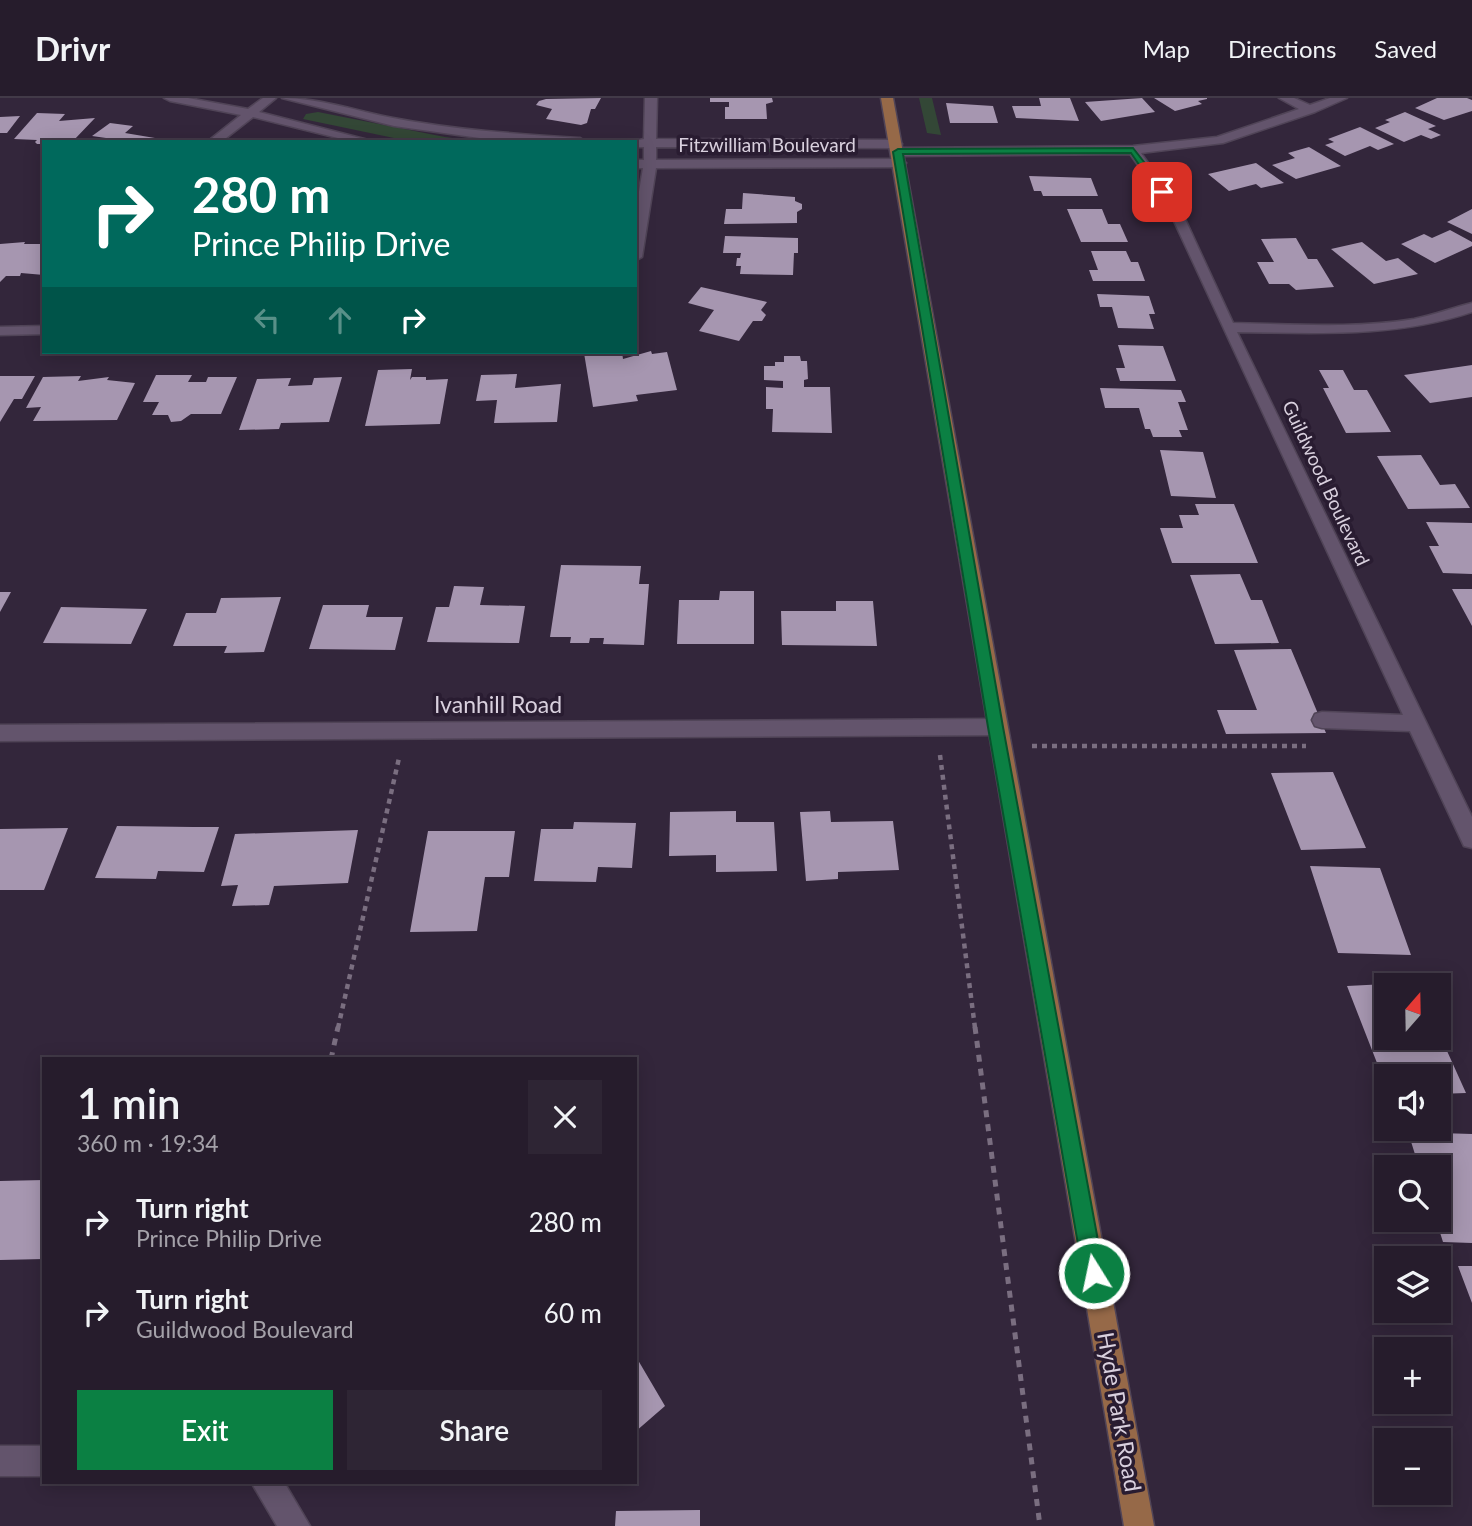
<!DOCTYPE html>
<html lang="en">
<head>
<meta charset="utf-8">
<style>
	body { margin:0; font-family:Lato,sans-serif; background:#2e2534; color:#f1f3f6; height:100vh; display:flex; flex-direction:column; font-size:26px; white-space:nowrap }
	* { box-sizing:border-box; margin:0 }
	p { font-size:23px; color:#a4a1a9 }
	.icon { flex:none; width:38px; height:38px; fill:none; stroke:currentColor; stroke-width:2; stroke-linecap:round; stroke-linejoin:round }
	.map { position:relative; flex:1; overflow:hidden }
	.details { position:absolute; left:42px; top:959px; width:595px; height:427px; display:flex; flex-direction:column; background:#261c2c; border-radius:0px; box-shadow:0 4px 18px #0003,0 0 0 2px #423a48 }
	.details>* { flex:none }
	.guide { position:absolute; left:42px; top:42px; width:595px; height:214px; border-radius:0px; box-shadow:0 4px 18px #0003,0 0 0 2px #423a48; background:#00695c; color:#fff; overflow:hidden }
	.needle { width:46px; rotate:20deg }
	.fabs { position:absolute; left:1374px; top:875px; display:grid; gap:14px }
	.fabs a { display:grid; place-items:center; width:77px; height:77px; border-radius:0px; background:#261c2c; box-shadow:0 4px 18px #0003,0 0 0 2px #423a48; font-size:35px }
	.pin { position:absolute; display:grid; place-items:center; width:60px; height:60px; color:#fff; margin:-30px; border-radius:14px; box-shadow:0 4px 10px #0006 }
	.me { position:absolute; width:77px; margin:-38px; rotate:350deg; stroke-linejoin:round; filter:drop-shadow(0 0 5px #0008) }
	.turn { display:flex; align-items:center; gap:24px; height:147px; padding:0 35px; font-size:32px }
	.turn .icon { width:91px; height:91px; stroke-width:2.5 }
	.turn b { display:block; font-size:49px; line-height:60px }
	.lanes { display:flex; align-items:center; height:66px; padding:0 35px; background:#0003; justify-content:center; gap:35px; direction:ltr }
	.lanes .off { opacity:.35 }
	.round { display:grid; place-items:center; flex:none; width:74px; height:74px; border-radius:0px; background:#2e2534 }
	.overview { display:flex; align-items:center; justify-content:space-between; height:119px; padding:0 35px }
	h1 { font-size:42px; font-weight:600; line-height:52px }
	.cta { display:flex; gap:14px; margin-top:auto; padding:14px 35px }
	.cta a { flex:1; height:80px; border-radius:0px; background:#0b8043; color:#fff; font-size:28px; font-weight:600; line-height:80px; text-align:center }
	.cta a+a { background:#2e2534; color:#f1f3f6 }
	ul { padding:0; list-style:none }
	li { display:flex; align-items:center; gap:21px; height:91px; padding:0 35px }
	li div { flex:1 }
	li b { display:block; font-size:26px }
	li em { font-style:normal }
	header { display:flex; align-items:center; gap:42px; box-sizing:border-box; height:98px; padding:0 35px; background:#261c2c; border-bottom:2px solid #423a48 }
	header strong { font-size:33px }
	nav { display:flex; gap:38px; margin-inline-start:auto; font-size:24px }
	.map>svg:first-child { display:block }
</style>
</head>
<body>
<header>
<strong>Drivr</strong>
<nav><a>Map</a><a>Directions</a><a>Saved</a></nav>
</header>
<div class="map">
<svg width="1472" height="1428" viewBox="0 0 1472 1428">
	<rect width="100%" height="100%" fill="#33263b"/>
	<path fill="#334736" d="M919 0H932L941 37 927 35Z
		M318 14 445 39 484 44H413L303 21 306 16Z
		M836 50 835 53 703 55 704 51Z"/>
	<path fill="#a696b0" d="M601 0 595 11H591L587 25 581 27 546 21 552 11 536 7 539 3 546 1Z
		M710 0H772L773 4 766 6 767 21H725V9H729V4H710Z
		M1039 0H1070L1079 23 1016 20 1012 8H1041Z
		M1142 0 1155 14 1101 23 1085 4Z
		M1154 0H1207V1L1198 3 1202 6 1175 13Z
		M1437 0H1467L1472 2V13L1444 22 1415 10Z
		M946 5 993 8 998 25H950Z
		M1405 14 1436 28 1428 31 1441 37 1431 41 1421 37 1404 44 1375 30 1390 24 1385 22Z
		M37 15 65 16 59 23 95 20 73 43 53 42 44 46H37L35 44 37 42 14 41Z
		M20 18 7 35H0V19Z
		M110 25 133 28 125 35 155 40 150 44H101L106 40 92 38Z
		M1360 29 1394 46 1378 52 1370 48 1345 58 1325 47 1334 44 1328 41Z
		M1309 49 1341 68 1296 81 1272 67 1295 60 1288 55Z
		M1256 65 1284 85 1261 90 1256 86 1229 93 1208 76Z
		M1029 78 1091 80 1098 98H1043L1041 93H1034Z
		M743 95 795 99V103L802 106V111L797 114V125L724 126 726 111H742Z
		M1067 111H1102L1108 126H1120L1128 144H1081Z
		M1472 111V136L1447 124Z
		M1450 132 1472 144V148L1435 165 1401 146 1424 136 1432 140Z
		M725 138 798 140V155H794L793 177 740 176 741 168H736L737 160H740L741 155H723Z
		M1296 140 1308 161H1317L1334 189 1296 192 1289 186H1269L1257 164H1274L1261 141Z
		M25 144 24 146H44V177L21 175 20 178H6L0 184V146Z
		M1362 144 1386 163 1398 160 1418 176 1374 186 1331 151Z
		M1091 153H1126L1131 164H1138L1145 183H1093L1089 172H1098Z
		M701 189 767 204 761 212 766 217 762 223H753L739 243 699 233 714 212 688 205Z
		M1097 196 1149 198 1155 216H1149L1154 231 1118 230 1112 209H1100Z
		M1118 247 1163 248 1176 283H1120L1116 270H1125Z
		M651 253 652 256 667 254 677 292 636 297 638 303 593 309 584 255 622 254 623 261Z
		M784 258H800L801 263H807L808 281 804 282V289H830L832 335 772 334 773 311H766V289L783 290V283L764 282V268H775V264H784Z
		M1472 267V299L1430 305 1404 277Z
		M412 271 410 282 412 279H426V282L448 281 440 326 365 328 378 272Z
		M1319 272H1343L1354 292H1367L1391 334 1346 335 1323 290H1329Z
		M517 276 515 290 561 286 557 324 494 325 497 302 476 303 481 277Z
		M156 277H192L188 284H206L208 279H237L221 316H191L181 323 171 324 168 317H152L159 304H143Z
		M0 278H35L22 301H14L0 324Z
		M81 278 78 283 109 279 107 282 135 285 117 322 33 323 41 309 26 310 43 279Z
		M342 279 329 324 281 325 279 331 239 332 257 281 291 280 288 288 312 287 314 280Z
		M1100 290 1181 292 1186 304H1178L1188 332H1179L1182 339H1153L1150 331H1145L1139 310H1105Z
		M1160 352 1203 354 1216 400 1171 398Z
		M1421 357 1440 387 1455 386 1470 410 1408 411 1377 358Z
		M1195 406H1234L1258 465H1172L1160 430H1183L1179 417H1199Z
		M1426 424 1472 425V476L1443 475 1429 448H1439Z
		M561 467 641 468 639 486H649L644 547 603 546 604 540H590L589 545H570L571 539H550Z
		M1240 476 1251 502H1262L1279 545 1215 546 1190 477Z
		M454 488 484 489 480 507 525 508 519 545 427 544 436 509H449Z
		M1452 491H1472V528Z
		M720 493H754V546H677L679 502H719Z
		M0 494H11L0 514Z
		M281 499 264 554 224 555 227 548H173L186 515H216L221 500Z
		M836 503H873L877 548 782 547 781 513H836Z
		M323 507H369L366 519H403L395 552 309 551Z
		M61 509 147 511 131 546 43 545Z
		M1291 551 1326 635 1226 636 1217 612H1257L1234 552Z
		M1333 674 1366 750 1301 752 1271 675Z
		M736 713V724H774L777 773 716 774V757L669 758 670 714Z
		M830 713 831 724 893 723 899 772 838 774V781L806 783 800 714Z
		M574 724 636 725 632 770 598 769 596 784 534 783 541 731H573Z
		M117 728 193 729H219L204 774 158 773 156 781 95 780Z
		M68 730 44 792H0V731Z
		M358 732 348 785 274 788 269 807 232 808 238 787 221 788 235 736Z
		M428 733H515L509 779H485L477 833 410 834Z
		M1310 768 1380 770 1411 857 1338 855Z
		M1386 886V940H1438V933L1466 995 1438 996V978H1386V988L1347 888Z
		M1408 1034 1472 1036V1145L1443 1144 1436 1122H1438V1069H1419Z
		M44 1082V1161L0 1162V1083Z
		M1458 1168H1472V1205Z
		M635 1257 665 1308 635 1334Z
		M700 1412V1428H615L616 1413Z"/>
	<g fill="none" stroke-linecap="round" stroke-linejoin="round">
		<g stroke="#504457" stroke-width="3">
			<path id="minor" d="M164 0H188L248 11 263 0H276L259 14 376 44H354L253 19 221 44H207L241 17 170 3Z
				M282 0C320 0 356 13 393 20 455 32 518 36 580 40L586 44 501 43 394 28Z
				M645 0H657L656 41 896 42 902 46 896 50 656 49V62L900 61 906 65 900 69 656 70 642 159 635 163V117L643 70H635V62H644V49H635V44H630L644 41Z
				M1279 0H1294L1310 7 1330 0H1347L1315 14 1223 45 1141 55 1179 108 1233 225C1293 226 1355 231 1414 221 1434 217 1452 210 1472 205V214C1395 240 1317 235 1237 234L1472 719V750L1464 748 1410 633 1322 630 1315 628 1312 622 1315 616 1322 614 1403 617 1167 108 1130 56 898 58 892 54 898 50 1133 48 1217 39 1299 11Z
				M44 228V236L0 237V229Z
				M996 621 1003 623 1006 629 1003 635 996 637 0 643V627Z
				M0 1348H44V1378H0Z
				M251 1384H284L310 1428H277Z"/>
		</g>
		<g stroke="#504457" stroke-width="3">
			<path id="major" d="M881 0H893L1154 1428H1124Z"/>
		</g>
		<path stroke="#7a6e80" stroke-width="4.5" stroke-dasharray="5 5" stroke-linecap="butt" d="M1032 648H1306
			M940 657 975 930
			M338 930 399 660"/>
		<path stroke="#7a6e80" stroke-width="5" stroke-dasharray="7 7" stroke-linecap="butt" d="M975 929 1040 1428
			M331 961 338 929"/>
		<use href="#minor" fill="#63546c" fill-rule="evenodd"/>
		<use href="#major" fill="#966948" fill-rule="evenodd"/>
	</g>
	<path fill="#0b8043" stroke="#07532c" stroke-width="2" d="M1133 50 1166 92V96H1159L1131 55 903 56 1003 629 1104 1175 1101 1182 1094 1185 1086 1182 1083 1175 988 629 893 54 898 51Z"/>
	<g text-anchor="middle" stroke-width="7" stroke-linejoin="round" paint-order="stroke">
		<g font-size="19" fill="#d9d0de" stroke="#291c31">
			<text x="767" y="54">Fitzwilliam Boulevard</text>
			<text transform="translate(1326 385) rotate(65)" y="7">Guildwood Boulevard</text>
		</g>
		<g font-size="23" fill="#d9d0de" stroke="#291c31">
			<text x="498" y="615">Ivanhill Road</text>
			<text transform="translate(1119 1314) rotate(80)" y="8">Hyde Park Road</text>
		</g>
	</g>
</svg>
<div class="fabs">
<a><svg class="needle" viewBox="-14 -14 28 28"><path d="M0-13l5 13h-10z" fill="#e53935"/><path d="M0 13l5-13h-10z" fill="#a4a1a9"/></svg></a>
<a><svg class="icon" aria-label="sound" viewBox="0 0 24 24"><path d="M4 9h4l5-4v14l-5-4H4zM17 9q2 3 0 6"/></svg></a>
<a><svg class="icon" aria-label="search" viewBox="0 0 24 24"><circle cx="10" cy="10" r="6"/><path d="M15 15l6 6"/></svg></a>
<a><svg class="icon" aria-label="layers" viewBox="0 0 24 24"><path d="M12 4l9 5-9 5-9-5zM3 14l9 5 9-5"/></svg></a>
<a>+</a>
<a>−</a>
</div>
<div class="pin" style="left:1162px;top:94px;background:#d93025"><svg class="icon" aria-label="arrive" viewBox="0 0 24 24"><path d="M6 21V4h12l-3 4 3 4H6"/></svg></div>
<svg class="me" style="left:1094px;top:1175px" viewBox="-20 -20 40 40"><circle r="17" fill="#0b8043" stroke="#fff" stroke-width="3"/><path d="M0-11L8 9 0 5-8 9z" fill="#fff"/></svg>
<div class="guide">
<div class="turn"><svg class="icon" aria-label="right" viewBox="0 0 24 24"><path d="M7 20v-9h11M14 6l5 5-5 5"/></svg><div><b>280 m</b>Prince Philip Drive</div></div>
<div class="lanes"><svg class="icon off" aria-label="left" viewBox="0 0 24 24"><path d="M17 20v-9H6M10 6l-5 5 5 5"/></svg><svg class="icon off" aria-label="ahead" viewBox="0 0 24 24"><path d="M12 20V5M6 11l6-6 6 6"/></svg><svg class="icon" aria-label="right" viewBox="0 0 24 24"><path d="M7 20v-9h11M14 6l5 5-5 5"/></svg></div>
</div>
<section class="details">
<div class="overview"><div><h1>1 min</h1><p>360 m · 19:34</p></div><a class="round"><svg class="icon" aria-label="close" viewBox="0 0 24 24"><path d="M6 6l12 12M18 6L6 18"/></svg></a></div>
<ul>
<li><svg class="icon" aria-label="right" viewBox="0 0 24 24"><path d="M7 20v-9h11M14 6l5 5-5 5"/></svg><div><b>Turn right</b><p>Prince Philip Drive</p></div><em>280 m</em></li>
<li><svg class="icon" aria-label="right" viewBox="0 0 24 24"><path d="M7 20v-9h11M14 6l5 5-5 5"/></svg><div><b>Turn right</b><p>Guildwood Boulevard</p></div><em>60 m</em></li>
</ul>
<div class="cta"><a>Exit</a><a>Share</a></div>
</section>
</div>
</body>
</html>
